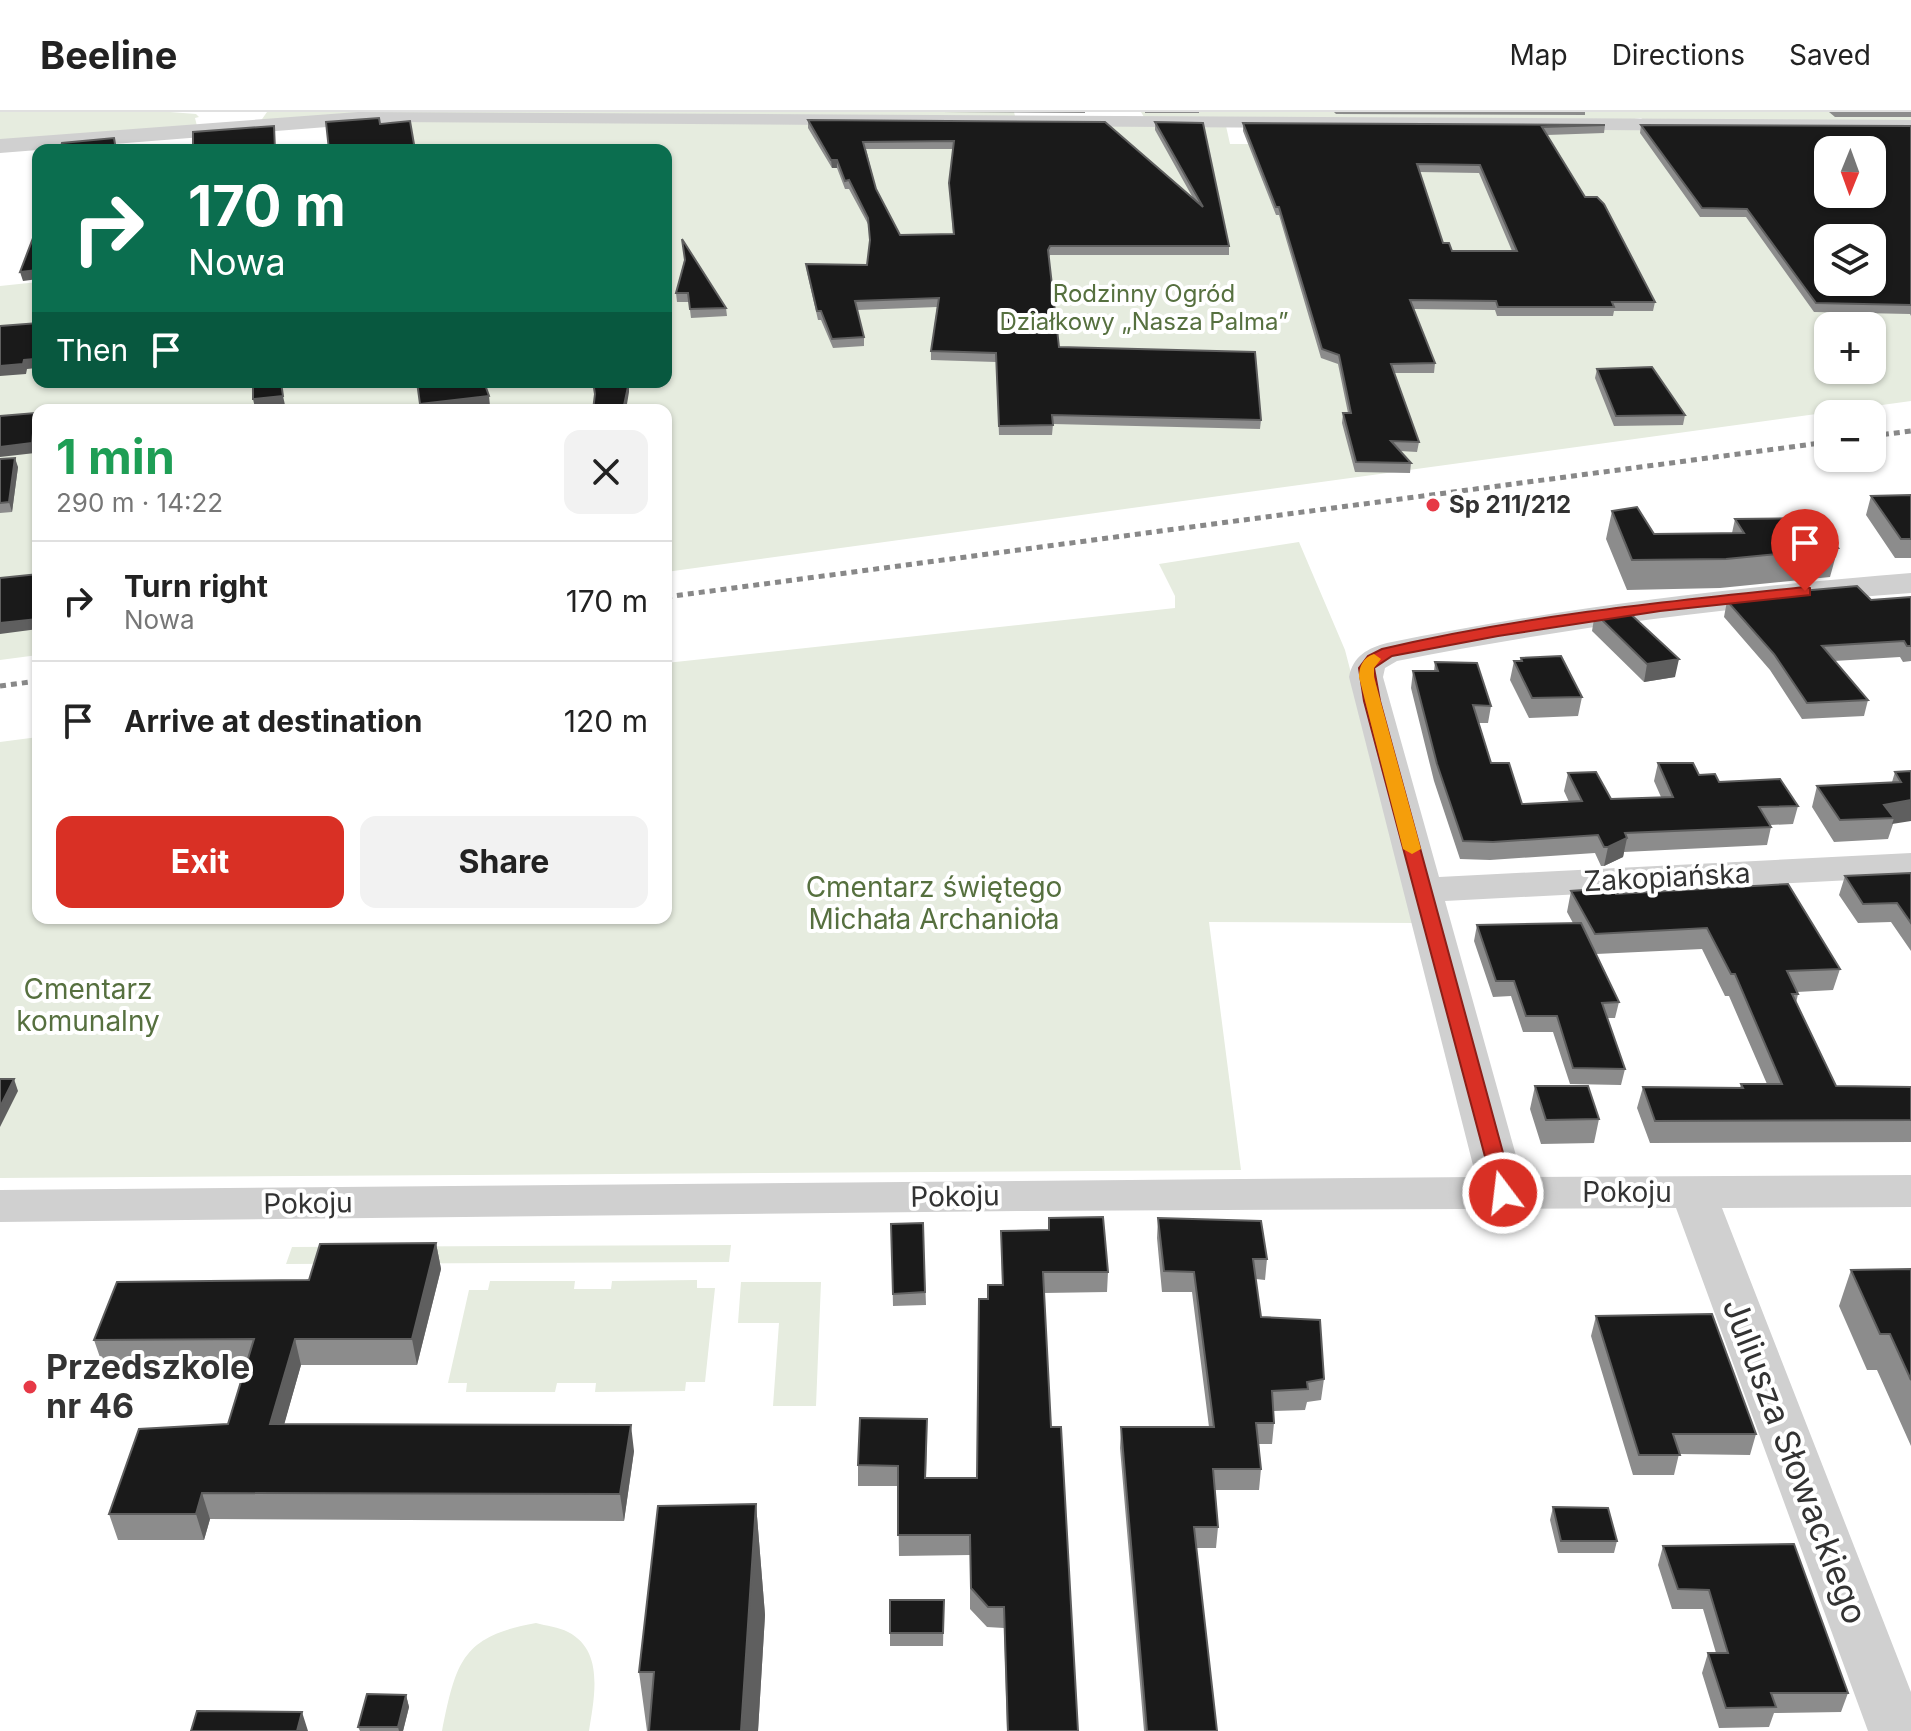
<!DOCTYPE html>
<html lang="en">
<head>
<meta charset="utf-8">
<style>
	body { margin:0; font-family:Inter,sans-serif; background:#f2f2f2; color:#222; height:100vh; display:flex; flex-direction:column; font-size:30px; white-space:nowrap }
	* { box-sizing:border-box; margin:0 }
	p { font-size:26px; color:#767676 }
	.icon { flex:none; width:44px; height:44px; fill:none; stroke:currentColor; stroke-width:2; stroke-linecap:round; stroke-linejoin:round }
	.map { position:relative; flex:1; overflow:hidden }
	.sheet { position:absolute; left:32px; top:292px; width:640px; height:520px; display:flex; flex-direction:column; background:#fff; border-radius:16px; box-shadow:0 2px 6px #0004 }
	.sheet>* { flex:none }
	.banner { position:absolute; left:32px; top:32px; width:640px; height:244px; border-radius:16px; box-shadow:0 2px 6px #0004; background:#0b6e4f; color:#fff; overflow:hidden }
	.needle { width:52px; rotate:181deg }
	.fabs { position:absolute; left:1814px; top:24px; display:grid; gap:16px }
	.fabs a { display:grid; place-items:center; width:72px; height:72px; border-radius:16px; background:#fff; box-shadow:0 2px 6px #0004; font-size:40px }
	.pin { position:absolute; display:grid; place-items:center; width:68px; height:68px; color:#fff; margin:-82px -34px; border-radius:50% 50% 50% 0; rotate:-45deg; box-shadow:0 0 8px #0007 }
	.pin .icon { rotate:45deg }
	.me { position:absolute; width:88px; margin:-44px; rotate:345deg; stroke-linejoin:round; filter:drop-shadow(0 0 6px #0008) }
	.turn { display:flex; align-items:center; gap:28px; height:168px; padding:0 24px; font-size:36px }
	.turn .icon { width:104px; height:104px; stroke-width:2.5 }
	.turn b { display:block; font-size:56px; line-height:68px }
	.then { display:flex; align-items:center; height:76px; padding:0 24px; background:#0003; gap:16px; font-size:30px }
	.round { display:grid; place-items:center; flex:none; width:84px; height:84px; border-radius:16px; background:#f2f2f2 }
	.head { display:flex; align-items:center; justify-content:space-between; height:136px; padding:0 24px }
	h1 { font-size:48px; font-weight:700; line-height:60px; color:#1e9e55 }
	.button { display:flex; gap:16px; margin-top:auto; padding:16px 24px }
	.button a { flex:1; height:92px; border-radius:16px; background:#d93025; color:#fff; font-size:32px; font-weight:700; line-height:92px; text-align:center }
	.button a+a { background:#f2f2f2; color:#222 }
	ul { padding:0; list-style:none }
	li { display:flex; align-items:center; gap:24px; height:120px; padding:0 24px; border-top:2px solid #e0e0e0 }
	li div { flex:1 }
	li b { display:block; font-size:30px }
	li em { font-style:normal }
	header { display:flex; align-items:center; gap:48px; box-sizing:border-box; height:112px; padding:0 40px; background:#fff; border-bottom:2px solid #e0e0e0 }
	header strong { font-size:38px }
	nav { display:flex; gap:44px; margin-inline-start:auto; font-size:28px }
	.map>svg:first-child { display:block }
</style>
</head>
<body>
<header>
<strong>Beeline</strong>
<nav><a>Map</a><a>Directions</a><a>Saved</a></nav>
</header>
<div class="map">
<svg width="1911" height="1619" viewBox="0 0 1911 1619">
	<rect width="100%" height="100%" fill="#fff"/>
	<path fill="#e6ecdf" fill-rule="evenodd" d="M0 0H170L196 2 199 5 195 6 197 14 0 31Z
		M267 0H1014L1015 4 260 10Z
		M1141 0H1911V11L1647 10 1641 6 1620 9 1144 5Z
		M387 8 1226 14 1230 32H1263L1259 14 1911 18V289L666 460V298H38V543L0 548V174L38 170V270H666V38H394ZM1828 38H1872V82H1828ZM1828 126H1872V170H1828ZM1828 214H1872V258H1828Z
		M1299 430 1345 538 1416 811 1209 810 1241 1058 0 1066V630L38 625V806H666V551L1175 496V484L1159 452Z
		M731 1133 729 1150 286 1152 292 1135Z
		M697 1168V1176H715L705 1270H686L685 1279 595 1280 596 1271H557L555 1280H466L467 1271H448L469 1178H488L490 1169H575L574 1177H611L612 1169Z
		M741 1170H821L816 1294H773L779 1211H738Z
		M536 1511C546 1514 559 1515 568 1520 605 1539 594 1586 589 1619H442C456 1551 461 1524 536 1511Z"/>
	<g fill="none" stroke-linecap="round" stroke-linejoin="round">
		<path fill="#d0d0d0" fill-rule="evenodd" d="M358 0 1911 8V20L390 10 0 41V27Z
			M1911 461V481C1738 494 1567 515 1397 549L1385 556 1383 565 1439 765 1911 741V765L1445 789 1522 1065 1911 1063V1095L1722 1096 1911 1580V1619H1868L1676 1096 1024 1099 0 1110V1078L1476 1065 1349 565C1353 544 1368 536 1387 531 1560 496 1735 475 1911 461Z"/>
		<path stroke="#888" stroke-width="5" stroke-dasharray="6 5" stroke-linecap="butt" d="M1872 324 1911 319
			M666 485 1828 330
			M0 574 38 569"/>
	</g>
	<path fill="#8c8c8c" fill-rule="evenodd" d="M941 0H1085V1Z
		M1145 0H1199V1H1145Z
		M1334 0H1585V3L1336 2Z
		M1829 0H1911V5H1835Z
		M808 8 1105 10 1193 86 1155 18V10L1229 134V143H1050L1049 145 1059 235 1261 308 1260 317 1053 312 1052 323H999L996 250 931 248V239L937 195 857 198 864 225V234L833 236 821 208H818L807 160 806 152 867 153 870 130 869 114 849 77H845L837 56H832L808 16ZM866 37H953L949 71 953 122 900 123 876 77Z
		M1243 11 1605 13 1604 21 1547 23 1585 85 1655 190 1653 199H1614L1613 204H1497L1495 198 1413 197 1435 251 1434 261H1394L1419 330 1417 340 1400 339 1411 351 1410 361 1355 360 1342 311 1343 301H1348L1338 252 1321 246 1279 103H1276L1243 19ZM1419 60 1479 61 1512 139H1452L1443 131Z
		M1641 13 1911 14V204L1910 202 1814 200 1746 105H1700L1640 21Z
		M684 149 726 196 727 204 691 206 689 190H677L676 181Z
		M1597 257 1685 303 1683 313 1614 314 1595 266Z
		M0 347 18 355 12 400 0 401Z
		M1911 383V446H1895L1866 403 1871 384Z
		M1612 399 1654 422 1732 421 1735 407 1838 436 1830 465 1720 476 1627 478 1606 427Z
		M1911 485V549L1903 550 1900 545 1834 549 1868 588 1864 604 1802 607 1770 558 1724 505 1727 489 1871 488Z
		M1595 501 1675 565 1644 570 1592 519Z
		M1521 546 1582 585 1578 604 1529 606 1510 568 1514 549H1520Z
		M1435 550 1491 594 1488 611H1479L1491 651 1522 692 1569 690 1564 679 1568 661 1611 687 1661 685 1654 669 1658 651 1699 663 1719 670 1798 694 1793 712 1770 713 1771 715 1767 733 1624 740 1623 745 1604 754H1601L1595 741 1490 748 1460 747 1434 669 1411 576 1413 559H1434Z
		M1911 659 1888 727 1834 730 1812 695 1817 674 1892 670 1895 660Z
		M1911 761V839L1891 810 1858 811 1839 783 1845 764Z
		M1571 779 1616 782 1840 857 1833 878 1797 880 1798 882 1796 891 1836 974 1911 975V1030L1650 1031 1637 996 1643 975 1740 976 1741 972H1767L1729 884H1725L1702 837 1596 842 1619 890 1615 906H1607L1625 957 1621 973 1570 972 1553 920H1523L1511 884 1493 885 1474 829 1477 813 1573 811 1567 800Z
		M1535 974 1599 1007 1594 1031 1541 1032 1530 997Z
		M1049 1106 1108 1160 1107 1180 1044 1181 1051 1315 1078 1619H1007L1004 1516 987 1515 970 1497V1443L899 1444 898 1374H858V1353L927 1328 926 1366H977L988 1187 1002 1173 1001 1119 1049 1118Z
		M1158 1106 1267 1147 1265 1168 1256 1167 1261 1205 1324 1267 1321 1288 1307 1290 1305 1298 1274 1299V1311L1272 1332H1259L1261 1357 1259 1378H1215L1218 1415 1216 1436H1196L1217 1619H1144L1120 1336 1121 1315H1209L1192 1180H1162L1157 1126Z
		M923 1111 926 1193 893 1194 891 1112Z
		M436 1131 441 1157 417 1253H301L284 1312 634 1339 624 1409 210 1407 204 1428H118L109 1402 228 1312 246 1253 103 1254 94 1228Z
		M1911 1157V1334L1877 1258H1867L1839 1194 1851 1158Z
		M1596 1204 1756 1322 1750 1343 1679 1342 1674 1363H1633L1591 1224Z
		M756 1392 765 1503 758 1619H647L639 1560Z
		M1553 1395 1617 1429 1614 1441H1558L1550 1408Z
		M1663 1434 1848 1581 1841 1600 1774 1601 1769 1615 1719 1616 1702 1561 1708 1541H1716L1703 1497H1672L1658 1453Z
		M890 1488H944L943 1534H890Z
		M406 1583 409 1595 403 1619H360L358 1615Z"/>
	<path fill="#5f5f5f" d="M831 48H837V56H832Z
		M38 158V167L23 169 20 160Z
		M38 211 37 256 27 257 26 262 0 264V254L24 248Z
		M112 270H148L113 273Z
		M629 270V280L626 298H623Z
		M283 284 285 293 255 296 253 287Z
		M489 284 490 294 449 298H421L420 292Z
		M35 301 37 310 35 341 0 345V335Z
		M15 346 18 355 12 400 9 390Z
		M38 507V517L0 522V511Z
		M1679 547 1675 565 1644 570 1647 552Z
		M1911 688V709L1892 712 1894 706 1884 693Z
		M1627 726 1623 745 1604 754 1608 735Z
		M14 967 18 979 0 1015V995Z
		M436 1131 441 1157 417 1253 412 1227Z
		M295 1227 301 1253 277 1338 270 1312Z
		M631 1313 634 1339 624 1409 620 1382Z
		M202 1381 210 1407 204 1428 196 1402Z
		M756 1392 765 1503 758 1619H741Z
		M406 1583 409 1595 403 1619H399L398 1615Z
		M302 1600 308 1619H297Z"/>
	<path fill="#1a1a1a" stroke="#5f5f5f" stroke-width="2" fill-rule="evenodd" d="M379 6 380 12 410 9 415 38H329L326 10Z
		M808 8 1105 10 1203 95 1155 10 1203 11 1229 134H1050L1048 138 1059 235 1255 240 1261 308 1052 303 1053 313 999 314 996 241 931 239 939 186 855 189 864 225 832 227 821 199H817L806 152 867 153 870 128 868 106 849 68 845 69 837 48H831ZM954 29 949 71 954 122 900 123 876 77 863 30Z
		M1243 11 1605 13 1542 15 1585 85H1597L1604 92 1655 190H1612L1614 195H1498L1496 189 1410 188 1435 251 1391 252 1419 330 1391 329 1411 351 1356 350 1343 301H1351L1339 243 1322 237 1279 95H1276ZM1417 52 1480 53 1517 139H1452L1449 131H1443Z
		M1641 13 1911 14V193L1816 191 1747 97 1702 96ZM1828 38H1872V82H1828ZM1828 126H1872V170H1828Z
		M274 14 275 38H193V20Z
		M114 26 116 38H60L62 31Z
		M38 113V158L20 160Z
		M682 127 726 196 690 197 688 181H676L685 148Z
		M38 211 35 247 24 248 23 252 0 254V214Z
		M1652 255 1685 303 1616 304 1597 257Z
		M253 270H281L283 284 253 287Z
		M417 270H484L489 284 420 292Z
		M593 270H629L623 298H593L595 282Z
		M35 301 32 331 0 335V304Z
		M15 346 9 390 0 391V347Z
		M1911 383V427H1901L1871 384Z
		M1637 395 1654 422 1744 421 1735 407 1808 406 1838 436 1726 447 1632 448 1612 399Z
		M38 462V507L0 511V466Z
		M1857 474 1871 488 1911 485V534H1907L1904 529 1822 534 1868 588 1807 591 1774 542 1727 489 1757 483Z
		M1625 497 1679 547 1647 552 1595 501Z
		M1561 544 1582 585 1532 586 1514 549H1522L1521 546Z
		M1435 550 1477 551 1491 594 1473 593 1491 651H1509L1522 692 1582 689 1568 661 1596 660 1611 687 1673 685 1658 651H1693L1699 663 1715 662 1719 670 1780 667 1798 694 1759 695 1771 715 1625 721 1627 726 1608 735H1604L1598 723 1493 730 1463 729 1437 652 1413 559H1438Z
		M1911 659V688L1884 693 1894 706 1840 708 1817 674 1901 670 1895 660Z
		M1911 761V811L1897 791 1863 792 1845 764Z
		M1788 772 1840 857 1787 859 1798 882H1792L1836 974 1911 975V1008L1655 1009 1643 975 1743 976 1741 972H1782L1735 862H1731L1707 816 1595 822 1571 779 1612 776 1616 782Z
		M1581 811 1619 890 1602 891 1625 957 1573 956 1557 904H1526L1514 869H1496L1477 813Z
		M0 967H14L0 995Z
		M1535 974H1588L1599 1007 1546 1008Z
		M1103 1105 1108 1160H1043L1051 1315H1061L1078 1619H1008L1004 1495H988L971 1476 970 1423H898V1354L858 1353 860 1306 927 1307 925 1366H977L979 1187H988V1173H1003L1001 1119 1049 1118V1106Z
		M1158 1106 1261 1109 1267 1147H1253L1261 1205 1320 1208 1324 1267 1307 1270 1308 1277 1272 1279 1274 1311H1256L1261 1357H1213L1218 1415H1194L1217 1619H1147L1121 1315H1214L1194 1160 1164 1159Z
		M923 1111 925 1180 893 1182 891 1112Z
		M436 1131 412 1227H295L270 1312 631 1313 620 1382 202 1381 196 1402H109L139 1317 228 1312 254 1227 94 1228 117 1170 309 1168 320 1132Z
		M1911 1157V1268L1890 1222H1880L1851 1158Z
		M1712 1202 1756 1322H1673L1680 1343H1639L1596 1204Z
		M756 1392 741 1619H649L654 1560H639L658 1394Z
		M1553 1395 1608 1396 1617 1429H1561Z
		M1794 1432 1848 1581H1771L1776 1595 1726 1596 1708 1541H1728L1709 1478 1678 1477 1663 1434Z
		M890 1488H944L943 1521H890Z
		M367 1582 406 1583 398 1615H358Z
		M197 1599 302 1600 297 1619H191Z"/>
	<path fill="#d93025" stroke="#8d1f18" stroke-width="2" d="M1805 475 1810 476V483L1660 499 1498 524 1392 544 1374 556 1380 589 1514 1081 1511 1086H1496L1364 589 1359 556 1368 544 1382 537C1520 504 1664 490 1805 475Z"/>
	<path fill="#f59e0b" d="M1374 542 1381 547 1374 556V565L1421 737 1412 742 1403 737 1359 565C1359 555 1363 545 1374 542Z"/>
	<g fill="#e63946" stroke="#fff" stroke-width="3">
		<circle cx="1433" cy="393" r="8"/>
		<circle cx="30" cy="1275" r="8"/>
	</g>
	<g text-anchor="middle" stroke-width="8" stroke-linejoin="round" paint-order="stroke">
		<g font-size="24" fill="#56703f" stroke="#fff">
			<text x="1144" y="190">Rodzinny Ogród<tspan x="1144" dy="28">Działkowy „Nasza Palma”</tspan></text>
		</g>
		<g font-size="24" font-weight="bold" fill="#333" stroke="#fff" text-anchor="start">
			<text x="1449" y="401">Sp 211/212</text>
		</g>
		<g font-size="28" fill="#333" stroke="#fff">
			<text transform="translate(1667 765) rotate(-3)" y="10">Zakopiańska</text>
			<text x="1627" y="1090">Pokoju</text>
			<text transform="translate(955 1084) rotate(-1)" y="10">Pokoju</text>
			<text transform="translate(308 1091) rotate(-1)" y="10">Pokoju</text>
		</g>
		<g font-size="28" fill="#56703f" stroke="#fff">
			<text x="934" y="785">Cmentarz świętego<tspan x="934" dy="32">Michała Archanioła</tspan></text>
			<text x="88" y="887">Cmentarz<tspan x="88" dy="32">komunalny</tspan></text>
		</g>
		<g font-size="34" font-weight="bold" fill="#333" stroke="#fff" text-anchor="start">
			<text x="46" y="1267">Przedszkole<tspan x="46" dy="39">nr 46</tspan></text>
		</g>
		<g font-size="34" fill="#333" stroke="#fff">
			<text transform="translate(1795 1349) rotate(69)" y="12">Juliusza Słowackiego</text>
		</g>
	</g>
</svg>
<div class="fabs">
<a><svg class="needle" viewBox="-14 -14 28 28"><path d="M0-13l5 13h-10z" fill="#e53935"/><path d="M0 13l5-13h-10z" fill="#767676"/></svg></a>
<a><svg class="icon" aria-label="layers" viewBox="0 0 24 24"><path d="M12 4l9 5-9 5-9-5zM3 14l9 5 9-5"/></svg></a>
<a>+</a>
<a>−</a>
</div>
<div class="pin" style="left:1805px;top:479px;background:#d93025"><svg class="icon" aria-label="arrive" viewBox="0 0 24 24"><path d="M6 21V4h12l-3 4 3 4H6"/></svg></div>
<svg class="me" style="left:1503px;top:1081px" viewBox="-20 -20 40 40"><circle r="17" fill="#d93025" stroke="#fff" stroke-width="3"/><path d="M0-11L8 9 0 5-8 9z" fill="#fff"/></svg>
<div class="banner">
<div class="turn"><svg class="icon" aria-label="right" viewBox="0 0 24 24"><path d="M7 20v-9h11M14 6l5 5-5 5"/></svg><div><b>170 m</b>Nowa</div></div>
<div class="then">Then<svg class="icon" aria-label="arrive" viewBox="0 0 24 24"><path d="M6 21V4h12l-3 4 3 4H6"/></svg></div>
</div>
<section class="sheet">
<div class="head"><div><h1>1 min</h1><p>290 m · 14:22</p></div><a class="round"><svg class="icon" aria-label="close" viewBox="0 0 24 24"><path d="M6 6l12 12M18 6L6 18"/></svg></a></div>
<ul>
<li><svg class="icon" aria-label="right" viewBox="0 0 24 24"><path d="M7 20v-9h11M14 6l5 5-5 5"/></svg><div><b>Turn right</b><p>Nowa</p></div><em>170 m</em></li>
<li><svg class="icon" aria-label="arrive" viewBox="0 0 24 24"><path d="M6 21V4h12l-3 4 3 4H6"/></svg><div><b>Arrive at destination</b></div><em>120 m</em></li>
</ul>
<div class="button"><a>Exit</a><a>Share</a></div>
</section>
</div>
</body>
</html>
